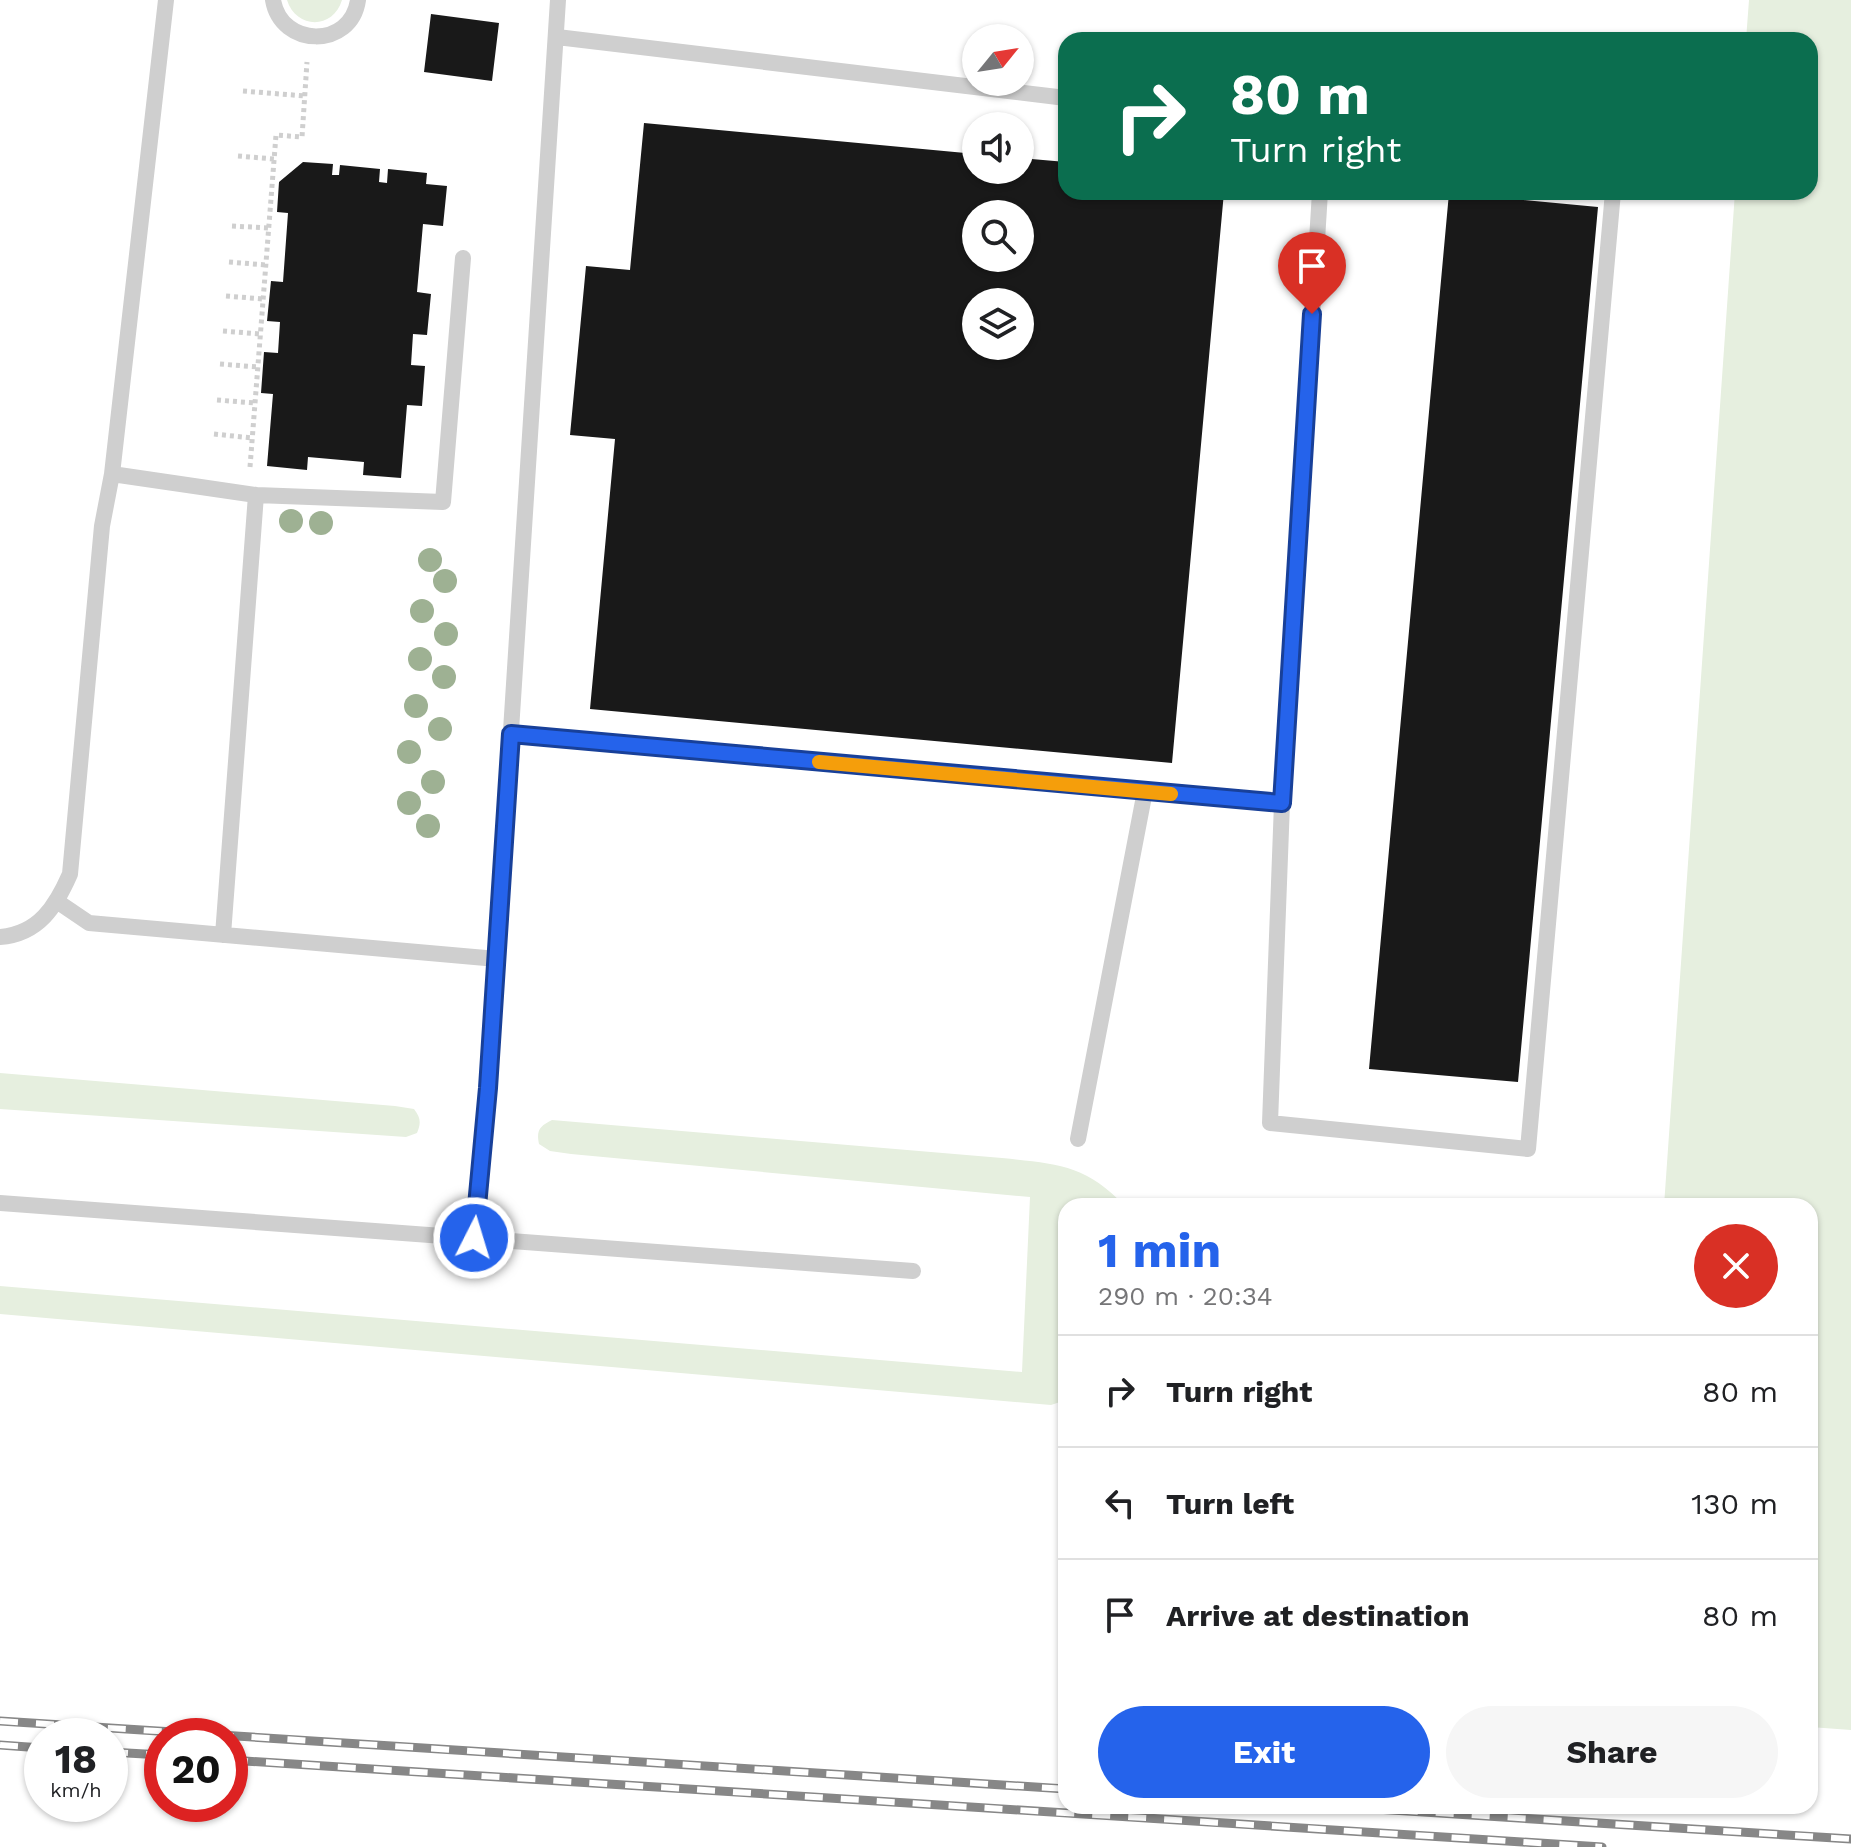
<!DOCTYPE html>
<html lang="en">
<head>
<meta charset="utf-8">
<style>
	body { margin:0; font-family:"Work Sans",sans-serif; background:#f6f6f6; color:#202124; height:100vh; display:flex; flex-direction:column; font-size:30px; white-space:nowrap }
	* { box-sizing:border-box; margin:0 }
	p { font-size:26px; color:#757577 }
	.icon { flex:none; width:44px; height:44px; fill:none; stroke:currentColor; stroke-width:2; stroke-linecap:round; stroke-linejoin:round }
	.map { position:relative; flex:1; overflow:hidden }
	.drawer { position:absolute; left:1058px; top:1198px; width:760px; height:616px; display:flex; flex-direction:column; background:#fff; border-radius:24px; box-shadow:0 2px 6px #0004 }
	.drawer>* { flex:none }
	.guide { position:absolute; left:1058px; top:32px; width:760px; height:168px; border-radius:24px; box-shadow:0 2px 6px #0004; background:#0b6e4f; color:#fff; overflow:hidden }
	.needle { width:52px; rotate:60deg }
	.tools { position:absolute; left:962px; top:24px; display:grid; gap:16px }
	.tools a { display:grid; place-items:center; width:72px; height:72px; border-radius:50%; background:#fff; box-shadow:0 2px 6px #0004; font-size:40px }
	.speed { position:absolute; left:24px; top:1718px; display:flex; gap:16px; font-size:40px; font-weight:700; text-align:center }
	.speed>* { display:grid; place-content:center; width:104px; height:104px; border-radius:50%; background:#fff; box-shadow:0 2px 6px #0004; line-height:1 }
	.speed small { font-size:20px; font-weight:400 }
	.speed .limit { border:12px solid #d22; background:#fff; color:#111 }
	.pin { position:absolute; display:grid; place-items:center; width:68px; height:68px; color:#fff; margin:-82px -34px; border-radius:50% 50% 50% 0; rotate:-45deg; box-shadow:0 0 8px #0007 }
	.pin .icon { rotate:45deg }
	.me { position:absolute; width:88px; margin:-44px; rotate:5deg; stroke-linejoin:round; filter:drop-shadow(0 0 6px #0008) }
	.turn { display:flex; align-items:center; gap:28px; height:168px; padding:0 40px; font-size:36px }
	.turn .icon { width:104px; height:104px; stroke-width:2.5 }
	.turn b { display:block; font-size:56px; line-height:68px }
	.round { display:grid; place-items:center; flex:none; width:84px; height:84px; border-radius:42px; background:#f6f6f6 }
	.head { display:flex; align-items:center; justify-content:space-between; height:136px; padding:0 40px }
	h1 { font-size:48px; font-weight:700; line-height:60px; color:#2563eb }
	.button { display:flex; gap:16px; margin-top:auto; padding:16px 40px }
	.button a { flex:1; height:92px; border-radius:48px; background:#2563eb; color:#fff; font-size:32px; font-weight:700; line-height:92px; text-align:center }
	.button a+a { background:#f6f6f6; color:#202124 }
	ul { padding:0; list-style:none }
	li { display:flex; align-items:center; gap:24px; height:112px; padding:0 40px; border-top:2px solid #e0e0e0 }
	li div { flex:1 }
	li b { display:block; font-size:30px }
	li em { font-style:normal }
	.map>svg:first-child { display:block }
</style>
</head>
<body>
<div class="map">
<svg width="1851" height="1847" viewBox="0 0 1851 1847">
	<rect width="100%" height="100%" fill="#fff"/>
	<path fill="#e6efdf" d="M287 0H342C333 30 296 29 287 0Z
		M1749 0H1851V1730L1810 1727V1206H1664L1735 192H1810V40H1746Z
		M0 1073 395 1106 414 1109C421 1118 421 1123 417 1133L406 1137 0 1109Z
		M552 1120 1002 1158C1057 1164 1085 1164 1125 1206H1066V1400L1051 1405 0 1314V1286L1022 1372 1030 1197 571 1154 550 1151 539 1144C536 1130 540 1126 552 1120Z"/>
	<path fill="#191919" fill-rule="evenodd" d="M431 14 499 23 492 81 424 72Z
		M1603 34 1620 35 1619 40H1602Z
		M644 123 976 154V170H1020V158L1066 162V192H1224L1172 763 590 709 615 439 570 435 586 266 630 270ZM976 214H1020V258H976ZM976 302H1020V346H976Z
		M303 162 333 164 332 175H339L340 165 380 169 379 182 387 183 388 169 427 173 426 184 447 186 443 226 423 224 417 292 431 294 427 335 413 334 411 365 425 366 422 406 407 405 401 478 363 475 364 462 308 457 307 470 267 466 273 394 261 393 264 352 278 353 280 322 267 321 271 281 283 282 288 213 277 212 279 182Z
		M1449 193 1598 207 1518 1082 1369 1069Z"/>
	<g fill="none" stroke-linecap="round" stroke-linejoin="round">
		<path stroke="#cfcfcf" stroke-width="5" stroke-dasharray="4 4" stroke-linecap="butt" d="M243 91 305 96
			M238 156 274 159
			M232 226 269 228
			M229 262 266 265
			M226 296 263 299
			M223 331 260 334
			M220 364 258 367
			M217 400 255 403
			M214 434 252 438
			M250 467 276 135 302 137 307 62"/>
		<path stroke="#cfcfcf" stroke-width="16" d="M273 0C281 48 351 49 358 0
			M557 37 1066 98
			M1320 192 1282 803 1270 1123 1528 1149 1613 192
			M112 474 256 495 223 935
			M256 495 443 502 463 258
			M511 734 1282 803
			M58 902 89 923 497 959
			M0 937C39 934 56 906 70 874L102 526 112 474 166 0
			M1078 1139 1145 791
			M0 1203 913 1271
			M474 1238 488 1088 558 0"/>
		<g stroke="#878787" stroke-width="9">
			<path id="rail" d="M0 1721 1066 1789
				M0 1745 42 1748
				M110 1752 162 1755
				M230 1760 1602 1847
				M1328 1806 1851 1839"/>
		</g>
		<use href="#rail" stroke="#fff" stroke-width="6" stroke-dasharray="18" stroke-linecap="butt"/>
	</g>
	<g fill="#9eb193">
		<circle cx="291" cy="521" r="12"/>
		<circle cx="321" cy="523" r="12"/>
		<circle cx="430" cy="560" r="12"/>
		<circle cx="445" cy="581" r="12"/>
		<circle cx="422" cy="611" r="12"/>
		<circle cx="446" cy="634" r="12"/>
		<circle cx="420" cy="659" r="12"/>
		<circle cx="444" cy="677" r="12"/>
		<circle cx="416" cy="706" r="12"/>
		<circle cx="440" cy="729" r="12"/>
		<circle cx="409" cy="752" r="12"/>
		<circle cx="433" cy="782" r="12"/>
		<circle cx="409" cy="803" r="12"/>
		<circle cx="428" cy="826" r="12"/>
	</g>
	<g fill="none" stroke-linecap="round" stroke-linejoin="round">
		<g stroke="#184099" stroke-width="20">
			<path id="route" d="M474 1238 488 1088 511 734 1282 803 1312 314"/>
		</g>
		<use href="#route" stroke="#2563eb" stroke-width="14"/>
		<path stroke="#f59e0b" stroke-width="14" d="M819 762 1171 794"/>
	</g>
</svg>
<div class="tools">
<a><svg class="needle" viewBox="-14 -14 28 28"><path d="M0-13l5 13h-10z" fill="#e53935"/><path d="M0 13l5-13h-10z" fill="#757577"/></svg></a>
<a><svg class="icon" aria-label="sound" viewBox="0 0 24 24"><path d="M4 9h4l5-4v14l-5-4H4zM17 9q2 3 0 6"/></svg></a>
<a><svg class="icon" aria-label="search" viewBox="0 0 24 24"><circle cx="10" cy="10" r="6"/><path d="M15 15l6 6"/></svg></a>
<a><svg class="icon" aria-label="layers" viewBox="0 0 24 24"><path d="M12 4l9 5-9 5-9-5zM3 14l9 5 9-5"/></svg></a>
</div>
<div class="speed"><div>18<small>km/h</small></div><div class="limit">20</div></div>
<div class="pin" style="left:1312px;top:314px;background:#d93025"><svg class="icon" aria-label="arrive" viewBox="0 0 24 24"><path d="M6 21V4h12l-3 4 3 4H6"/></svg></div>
<svg class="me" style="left:474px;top:1238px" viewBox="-20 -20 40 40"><circle r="17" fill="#2563eb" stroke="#fff" stroke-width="3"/><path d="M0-11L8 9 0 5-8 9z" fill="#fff"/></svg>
<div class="guide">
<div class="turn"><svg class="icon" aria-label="right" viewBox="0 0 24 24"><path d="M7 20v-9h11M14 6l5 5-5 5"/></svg><div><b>80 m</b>Turn right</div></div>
</div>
<section class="drawer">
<div class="head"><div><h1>1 min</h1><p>290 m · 20:34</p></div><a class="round" style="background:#d93025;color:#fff"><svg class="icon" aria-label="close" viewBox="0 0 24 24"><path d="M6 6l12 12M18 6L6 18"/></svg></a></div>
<ul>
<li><svg class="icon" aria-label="right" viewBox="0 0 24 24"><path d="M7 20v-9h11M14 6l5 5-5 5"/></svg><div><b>Turn right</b></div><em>80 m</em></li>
<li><svg class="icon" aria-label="left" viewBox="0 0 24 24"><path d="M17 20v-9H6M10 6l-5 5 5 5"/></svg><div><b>Turn left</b></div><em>130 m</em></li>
<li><svg class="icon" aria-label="arrive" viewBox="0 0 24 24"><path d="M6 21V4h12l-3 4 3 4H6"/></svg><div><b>Arrive at destination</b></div><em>80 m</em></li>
</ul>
<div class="button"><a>Exit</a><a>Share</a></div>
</section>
</div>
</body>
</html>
